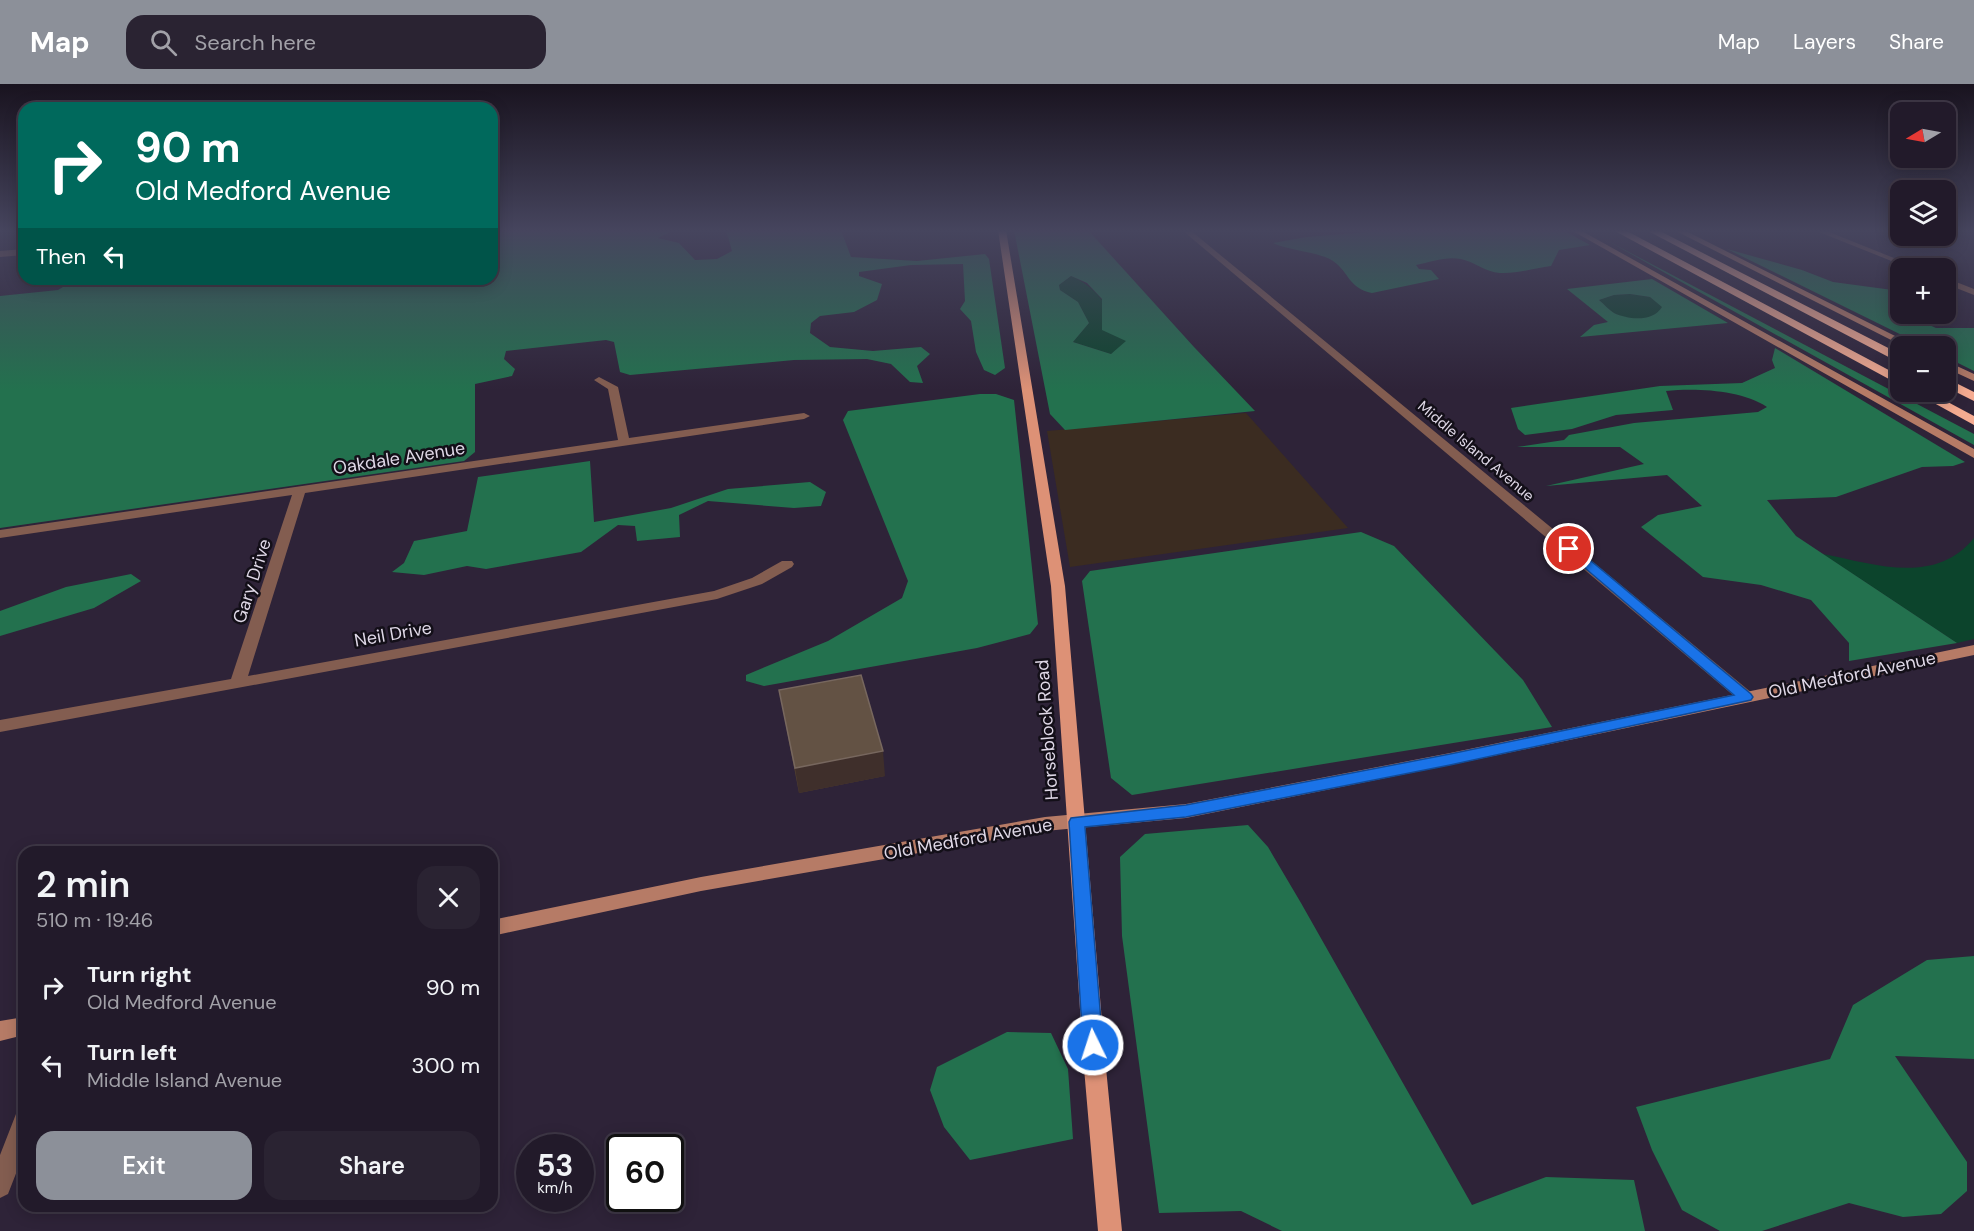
<!DOCTYPE html>
<html lang="en">
<head>
<meta charset="utf-8">
<style>
	body { margin:0; font-family:"DM Sans",sans-serif; background:#2a2332; color:#f1f3f6; height:100vh; display:flex; flex-direction:column; font-size:22px; white-space:nowrap }
	* { box-sizing:border-box; margin:0 }
	p { font-size:20px; color:#a2a1a8 }
	.icon { flex:none; width:33px; height:33px; fill:none; stroke:currentColor; stroke-width:2; stroke-linecap:round; stroke-linejoin:round }
	.map { position:relative; flex:1; overflow:hidden }
	.panel { position:absolute; left:18px; top:762px; width:480px; height:366px; display:flex; flex-direction:column; background:#221a2a; border-radius:18px; box-shadow:0 3px 15px #0003,0 0 0 2px #3f3847 }
	.panel>* { flex:none }
	.banner { position:absolute; left:18px; top:18px; width:480px; height:183px; border-radius:18px; box-shadow:0 3px 15px #0003,0 0 0 2px #3f3847; background:#00695c; color:#fff; overflow:hidden }
	.needle { width:39px; rotate:260deg }
	.buttons { position:absolute; left:1890px; top:18px; display:grid; gap:12px }
	.buttons a { display:grid; place-items:center; width:66px; height:66px; border-radius:12px; background:#221a2a; box-shadow:0 3px 15px #0003,0 0 0 2px #3f3847; font-size:30px }
	.speed { position:absolute; left:516px; top:1050px; display:flex; gap:12px; font-size:30px; font-weight:700; text-align:center }
	.speed>* { display:grid; place-content:center; width:78px; height:78px; border-radius:50%; background:#221a2a; box-shadow:0 3px 15px #0003,0 0 0 2px #3f3847; line-height:1 }
	.speed small { font-size:15px; font-weight:400 }
	.speed .limit { border:3px solid #111; border-radius:9px; background:#fff; color:#111 }
	.pin { position:absolute; display:grid; place-items:center; width:51px; height:51px; color:#fff; margin:-26px; border:3px solid #fff; border-radius:50%; box-shadow:0 2px 6px #0007 }
	.me { position:absolute; width:66px; margin:-33px; rotate:356deg; stroke-linejoin:round; filter:drop-shadow(0 0 4px #0008) }
	.turn { display:flex; align-items:center; gap:21px; height:126px; padding:0 18px; font-size:27px }
	.turn .icon { width:78px; height:78px; stroke-width:2.5 }
	.turn b { display:block; font-size:42px; line-height:51px }
	.then { display:flex; align-items:center; height:57px; padding:0 18px; background:#0003; gap:12px; font-size:22px }
	.round { display:grid; place-items:center; flex:none; width:63px; height:63px; border-radius:18px; background:#2a2332 }
	.overview { display:flex; align-items:center; justify-content:space-between; height:102px; padding:0 18px }
	h1 { font-size:36px; font-weight:600; line-height:45px }
	.action { display:flex; gap:12px; margin-top:auto; padding:12px 18px }
	.action a { flex:1; height:69px; border-radius:18px; background:#8c9099; color:#fff; font-size:24px; font-weight:600; line-height:69px; text-align:center }
	.action a+a { background:#2a2332; color:#f1f3f6 }
	ul { padding:0; list-style:none }
	li { display:flex; align-items:center; gap:18px; height:78px; padding:0 18px }
	li div { flex:1 }
	li b { display:block; font-size:22px }
	li em { font-style:normal }
	header { display:flex; align-items:center; gap:36px; box-sizing:border-box; height:84px; padding:0 30px; background:#8c9099; color:#fff }
	header strong { font-size:28px }
	nav { display:flex; gap:33px; margin-inline-start:auto; font-size:21px }
	.search { width:420px; height:54px; background:#2a2332; display:flex; align-items:center; gap:15px; box-sizing:border-box; padding:0 21px; border-radius:18px; color:#a2a1a8; font-size:22px }
	.map>svg:first-child { display:block }
</style>
</head>
<body>
<header>
<strong>Map</strong>
<div class="search"><svg class="icon" aria-label="search" viewBox="0 0 24 24"><circle cx="10" cy="10" r="6"/><path d="M15 15l6 6"/></svg>Search here</div>
<nav><a>Map</a><a>Layers</a><a>Share</a></nav>
</header>
<div class="map">
<svg width="1974" height="1147" viewBox="0 0 1974 1147">
	<rect width="100%" height="100%" fill="#2e2338"/>
	<path fill="#3b2c21" d="M1246 329 1348 444 1070 483 1047 347Z"/>
	<path fill="#0c442c" d="M1071 192C1101 204 1111 230 1127 258L1111 270 1073 258 1089 239 1078 218 1060 206 1059 201Z
		M1630 210 1650 213 1663 223C1653 238 1629 237 1614 229 1609 226 1604 220 1599 216L1614 211Z
		M1974 454V555L1957 559 1823 470C1874 480 1935 502 1974 454Z"/>
	<path fill="#23714e" fill-rule="evenodd" d="M492 146H674L658 154 679 159 695 176 717 175 732 167 726 146H841L851 173 917 177 985 170 989 175 1005 284 995 291 984 286 976 268 971 237 960 225 965 217 963 180 911 181 859 188V192L882 200 877 216 854 228 820 232 811 239 810 249 830 263 873 267 921 263 930 270 917 282 923 299 910 298 891 280 867 275 794 276 630 291 620 288 614 258 606 256 506 267 504 275 515 285 512 292 475 300V368L464 377 0 444V212L58 206 76 195H492Z
		M1014 146H1088L1194 263 1255 327 1065 346 1050 330ZM1071 192 1087 199 1102 215V246L1126 257 1111 270 1073 258 1089 239 1078 218 1060 206 1059 201Z
		M1395 146H1498L1505 148 1563 146 1590 161 1559 166 1551 182C1535 184 1516 190 1500 189 1485 188 1475 178 1461 175 1446 172 1431 178 1416 181L1419 185 1431 186 1439 195 1372 209C1348 204 1350 189 1333 177 1320 168 1290 167 1273 159L1306 153Z
		M1606 156 1974 350V361Z
		M1727 165 1802 186 1833 198 1900 207V230H1945L1946 231 1916 235 1936 244H1974V287L1946 273V262H1924Z
		M1652 195 1728 239 1580 253 1594 241 1608 238 1567 205ZM1630 210 1650 213 1662 223C1653 238 1629 236 1614 229 1609 226 1604 220 1599 216L1614 211Z
		M1775 264 1965 378 1953 382 1922 383 1836 413 1767 416 1796 452 1957 559 1849 577V559L1811 516 1761 501 1703 493 1641 443 1658 431 1702 422 1667 391 1546 402 1644 380 1620 363H1517L1564 356 1569 351 1634 339 1758 328 1767 323C1741 306 1697 304 1666 307L1673 326 1616 331 1572 345 1525 351 1518 345 1511 324 1660 302 1742 299 1775 284 1772 276Z
		M980 310H996L1014 316 1038 540 1030 550 977 564 764 602 746 597V591L828 557 902 514 908 497 843 336 848 327Z
		M590 377 594 438 671 424 728 405 810 398 826 408 821 422 794 424 708 417 679 431 680 453 637 457 635 442 618 441 581 468 486 485 467 482 424 491 392 488 404 479 414 457 467 447 478 393Z
		M1361 448 1394 462 1523 596 1552 643 1132 711 1111 694 1082 497 1090 487Z
		M131 490 141 497 94 524 0 552V527L66 503Z
		M1248 741 1268 763 1301 819 1472 1121 1546 1093 1634 1096 1645 1147H1282L1241 1127 1159 1129 1122 852 1120 773 1145 750Z
		M1974 872V975L1895 972 1967 1078V1107L1941 1130 1903 1133 1849 1119 1762 1147H1720L1682 1126 1652 1066 1636 1023 1830 975 1853 921 1927 876Z
		M1007 948 1051 949 1068 985 1073 1055 970 1076 944 1043 930 1006 937 983Z"/>
	<g fill="none" stroke-linecap="round" stroke-linejoin="round">
		<path fill="#835d50" fill-rule="evenodd" d="M1182 146H1190L1752 609 1754 613 1752 617H1740Z
			M1814 146H1824L1919 184H1909Z
			M24 165V171L0 173V167Z
			M1946 194 1974 205V211L1946 200Z
			M599 293 618 303 629 354 804 329 810 332 804 335 305 409 248 592 714 507 752 494 782 477H792L794 480 792 483 762 500 717 515 0 648V636L231 595 292 411 0 454V446L618 356 608 305 594 296Z
			M24 1027V1069L8 1110 0 1114V1071L16 1030Z"/>
		<path fill="#b67b66" fill-rule="evenodd" d="M1571 146H1580L1974 365V374Z
			M1674 146H1684L1915 262H1903Z
			M1946 277 1974 290V297L1946 284Z
			M1974 561V571L1450 681 1186 734 1045 747 701 807 492 852V836L701 793 1045 733 1186 720 1450 669Z
			M24 933V951L0 957V937Z"/>
		<path fill="#dd9176" fill-rule="evenodd" d="M998 146H1006L1065 502 1106 984 1122 1147H1098L1084 984 1051 502Z"/>
		<path fill="#f5ab91" fill-rule="evenodd" d="M1613 146H1625L1900 292V301Z
			M1646 146H1658L1900 270V279Z
			M1946 294 1974 308V317L1946 303Z
			M1914 308H1929L1974 332V341Z"/>
	</g>
	<path fill="#544231" d="M779 606 885 692 799 709Z"/>
	<path fill="#3f2f2b" d="M883 667 885 692 799 709 795 684Z"/>
	<path fill="#635244" stroke="#77675e" stroke-width="1.5" d="M861 591 883 667 795 684 779 606Z"/>
	<linearGradient id="sky" x2="0" y2="1"><stop stop-color="#19131f"/><stop offset="0.48" stop-color="#46455e"/><stop offset="1" stop-color="#46455e" stop-opacity="0"/></linearGradient>
	<rect width="1974" height="306" fill="url(#sky)"/>
	<path fill="#1a73e8" stroke="#114b97" stroke-width="1.5" d="M1569 461 1573 462 1751 610 1753 613 1751 616 1450 681 1186 733 1085 743 1103 961 1100 967 1093 970 1086 967 1083 961 1069 738 1071 734 1186 721 1450 670 1734 611 1565 467V462Z"/>
	<g text-anchor="middle" stroke-width="5" stroke-linejoin="round" paint-order="stroke">
		<g font-size="15" fill="#dfd8e7" stroke="#130f18">
			<text transform="translate(1476 367) rotate(40)" y="5">Middle Island Avenue</text>
		</g>
		<g font-size="18" fill="#dfd8e7" stroke="#130f18">
			<text transform="translate(399 374) rotate(-9)" y="6">Oakdale Avenue</text>
			<text transform="translate(252 497) rotate(-72)" y="6">Gary Drive</text>
			<text transform="translate(393 550) rotate(-10)" y="6">Neil Drive</text>
			<text transform="translate(1852 591) rotate(-12)" y="6">Old Medford Avenue</text>
			<text transform="translate(1047 646) rotate(-94)" y="6">Horseblock Road</text>
			<text transform="translate(968 755) rotate(-10)" y="6">Old Medford Avenue</text>
		</g>
	</g>
</svg>
<div class="buttons">
<a><svg class="needle" viewBox="-14 -14 28 28"><path d="M0-13l5 13h-10z" fill="#e53935"/><path d="M0 13l5-13h-10z" fill="#a2a1a8"/></svg></a>
<a><svg class="icon" aria-label="layers" viewBox="0 0 24 24"><path d="M12 4l9 5-9 5-9-5zM3 14l9 5 9-5"/></svg></a>
<a>+</a>
<a>−</a>
</div>
<div class="speed"><div>53<small>km/h</small></div><div class="limit">60</div></div>
<div class="pin" style="left:1569px;top:465px;background:#d93025"><svg class="icon" aria-label="arrive" viewBox="0 0 24 24"><path d="M6 21V4h12l-3 4 3 4H6"/></svg></div>
<svg class="me" style="left:1093px;top:961px" viewBox="-20 -20 40 40"><circle r="17" fill="#1a73e8" stroke="#fff" stroke-width="3"/><path d="M0-11L8 9 0 5-8 9z" fill="#fff"/></svg>
<div class="banner">
<div class="turn"><svg class="icon" aria-label="right" viewBox="0 0 24 24"><path d="M7 20v-9h11M14 6l5 5-5 5"/></svg><div><b>90 m</b>Old Medford Avenue</div></div>
<div class="then">Then<svg class="icon" aria-label="left" viewBox="0 0 24 24"><path d="M17 20v-9H6M10 6l-5 5 5 5"/></svg></div>
</div>
<section class="panel">
<div class="overview"><div><h1>2 min</h1><p>510 m · 19:46</p></div><a class="round"><svg class="icon" aria-label="close" viewBox="0 0 24 24"><path d="M6 6l12 12M18 6L6 18"/></svg></a></div>
<ul>
<li><svg class="icon" aria-label="right" viewBox="0 0 24 24"><path d="M7 20v-9h11M14 6l5 5-5 5"/></svg><div><b>Turn right</b><p>Old Medford Avenue</p></div><em>90 m</em></li>
<li><svg class="icon" aria-label="left" viewBox="0 0 24 24"><path d="M17 20v-9H6M10 6l-5 5 5 5"/></svg><div><b>Turn left</b><p>Middle Island Avenue</p></div><em>300 m</em></li>
</ul>
<div class="action"><a>Exit</a><a>Share</a></div>
</section>
</div>
</body>
</html>
